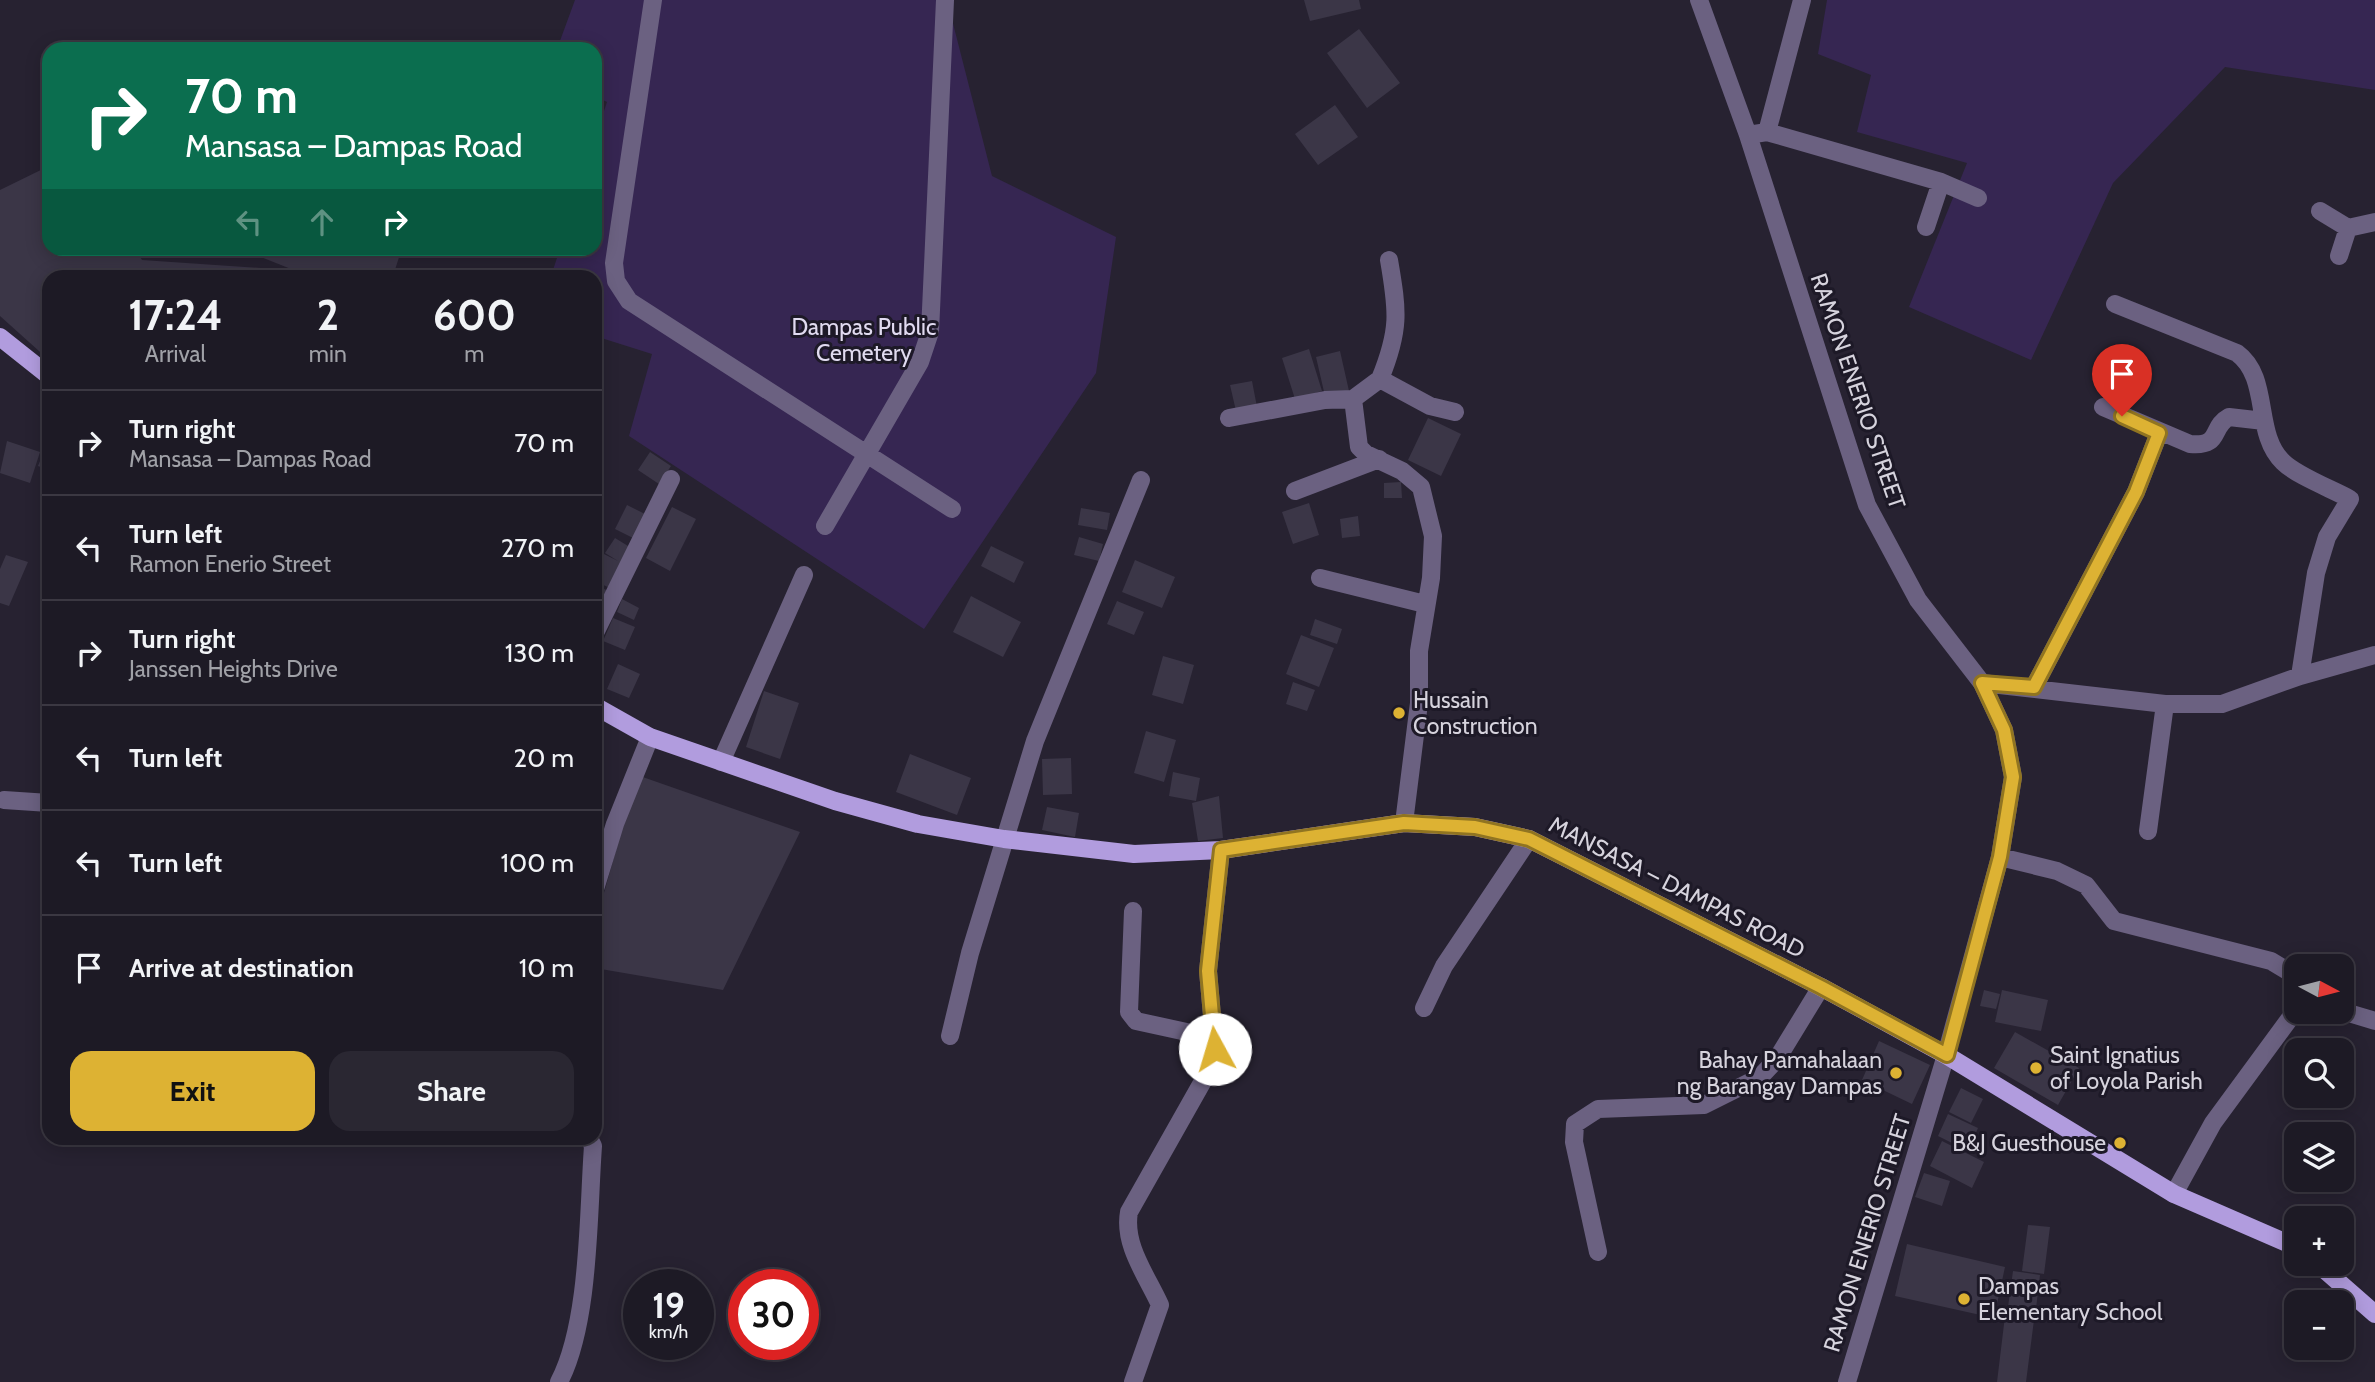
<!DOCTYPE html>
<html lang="en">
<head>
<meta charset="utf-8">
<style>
	body { margin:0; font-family:Cabin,sans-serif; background:#2a2732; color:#f1f3f6; height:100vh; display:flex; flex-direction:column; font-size:26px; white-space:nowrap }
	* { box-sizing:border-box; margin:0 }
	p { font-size:23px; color:#a0a1a7 }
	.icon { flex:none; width:38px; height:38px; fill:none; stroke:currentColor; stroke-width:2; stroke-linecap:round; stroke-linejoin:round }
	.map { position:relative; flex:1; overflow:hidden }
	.side { position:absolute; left:42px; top:270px; width:560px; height:875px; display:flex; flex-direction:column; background:#1d1a25; border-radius:21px; box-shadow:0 4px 18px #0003,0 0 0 2px #3b3842 }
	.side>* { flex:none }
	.top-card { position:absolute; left:42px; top:42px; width:560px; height:214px; border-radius:21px; box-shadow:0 4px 18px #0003,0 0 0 2px #3b3842; background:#0b6e4f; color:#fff; overflow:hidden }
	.needle { width:46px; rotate:97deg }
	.fabs { position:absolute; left:2284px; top:954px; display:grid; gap:14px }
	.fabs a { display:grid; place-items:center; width:70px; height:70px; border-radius:14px; background:#1d1a25; box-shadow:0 4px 18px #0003,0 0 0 2px #3b3842; font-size:35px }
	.speed { position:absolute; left:623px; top:1269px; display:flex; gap:14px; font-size:35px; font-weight:700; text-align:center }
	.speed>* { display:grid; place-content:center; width:91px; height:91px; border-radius:50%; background:#1d1a25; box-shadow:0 4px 18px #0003,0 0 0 2px #3b3842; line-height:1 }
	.speed small { font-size:18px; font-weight:400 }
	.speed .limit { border:10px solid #d22; background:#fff; color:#111 }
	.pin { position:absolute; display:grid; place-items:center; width:60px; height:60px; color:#fff; margin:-72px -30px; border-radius:50% 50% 50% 0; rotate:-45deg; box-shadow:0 0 7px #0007 }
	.pin .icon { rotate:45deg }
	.me { position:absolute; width:77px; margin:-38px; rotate:354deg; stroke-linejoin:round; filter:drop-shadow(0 0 5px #0008) }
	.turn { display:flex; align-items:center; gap:24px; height:147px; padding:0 28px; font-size:32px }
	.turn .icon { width:91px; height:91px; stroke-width:2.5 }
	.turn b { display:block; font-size:49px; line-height:60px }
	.lanes { display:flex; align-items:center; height:66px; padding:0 28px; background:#0003; justify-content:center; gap:35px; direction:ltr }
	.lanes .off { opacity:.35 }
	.eta { display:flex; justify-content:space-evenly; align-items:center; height:119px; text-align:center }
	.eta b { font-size:42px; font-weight:700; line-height:49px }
	.action { display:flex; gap:14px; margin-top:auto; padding:14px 28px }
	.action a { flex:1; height:80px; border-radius:21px; background:#ddb233; color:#111; font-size:28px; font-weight:700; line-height:80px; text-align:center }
	.action a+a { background:#2a2732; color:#f1f3f6 }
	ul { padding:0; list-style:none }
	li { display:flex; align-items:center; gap:21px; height:105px; padding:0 28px; border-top:2px solid #3b3842 }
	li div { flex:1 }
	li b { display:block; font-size:26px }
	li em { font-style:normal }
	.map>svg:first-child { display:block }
</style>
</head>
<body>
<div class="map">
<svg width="2375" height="1382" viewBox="0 0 2375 1382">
	<rect width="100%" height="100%" fill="#272231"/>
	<path fill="#362652" d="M575 0H947L992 176 1116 237 1096 373 924 629 629 436 652 354 595 336V276H551L560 249 595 248V138L607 102 595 96V49H557Z
		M1827 0H2375V90L2225 67 2113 183 2031 360 1909 307 1967 163 1857 132 1871 75 1818 54Z"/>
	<path fill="#3b3647" d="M1304 0H1359L1361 9 1310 21Z
		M1359 29 1400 83 1367 108 1327 53Z
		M1335 105 1358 137 1318 165 1295 134Z
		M49 166V248H135L142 260 275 269 281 276H49V360L0 316V190Z
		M249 248H402L393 276H287L291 269 251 253Z
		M1309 349 1322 391 1295 399 1282 358Z
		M1340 351 1349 391 1325 396 1316 357Z
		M1252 381 1257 407 1236 411 1230 385Z
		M1428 418 1461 434 1441 476 1408 460Z
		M49 439V470L38 466Z
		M7 441 40 452 30 483 0 473Z
		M650 452 671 466 659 484 638 470Z
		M1401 482 1402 498H1384V483Z
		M1309 503 1319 535 1293 544 1282 512Z
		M627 505 645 514 633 538 615 529Z
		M672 507 696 519 670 571 646 558Z
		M1081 508 1110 513 1107 530 1078 525Z
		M1358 516 1360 536 1342 538 1340 519Z
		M1079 537 1103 544 1099 561 1074 555Z
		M615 538 633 549 614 590 595 581V556L598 551 618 561 605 553Z
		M991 546 1024 562 1014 583 981 566Z
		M6 555 28 562 9 606 0 603V569Z
		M1135 560 1175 577 1162 608 1122 592Z
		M595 584 608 591 601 603 595 600Z
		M971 596 1021 622 1003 657 953 632Z
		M622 599 639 608 634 620 617 612Z
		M1117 601 1144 612 1134 635 1107 624Z
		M613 618 635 627 625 650 603 641Z
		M1315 619 1342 629 1337 644 1310 635Z
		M1301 635 1334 648 1319 687 1286 674Z
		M1163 656 1194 665 1183 704 1152 695Z
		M618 664 640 674 629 698 607 689Z
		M1293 682 1315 690 1307 711 1286 704Z
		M764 691 799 703 780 759 746 747Z
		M1146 731 1176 740 1164 782 1134 773Z
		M910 754 971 778 957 815 896 792Z
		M1071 758 1072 794 1043 795 1042 759Z
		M1173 772 1200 778 1196 801 1169 796Z
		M637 775 800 832 723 990 595 968V925Z
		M1219 796 1223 838 1198 841 1192 803Z
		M1047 807 1079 813 1075 837 1042 830Z
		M1984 990 2000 994 1996 1009 1980 1006Z
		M2002 990 2048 1000 2041 1031 1995 1022Z
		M2015 1032 2079 1068 2058 1105 1994 1068Z
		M1879 1041 1930 1065 1912 1104 1862 1080Z
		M1961 1088 1983 1099 1971 1123 1949 1112Z
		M1948 1114 1978 1128 1968 1151 1938 1136Z
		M1942 1141 1984 1162 1972 1188 1930 1166Z
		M1924 1173 1950 1181 1942 1206 1915 1197Z
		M2028 1225 2050 1227 2044 1274 2022 1271Z
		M1907 1244 2005 1267 1994 1318 1895 1296Z
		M2013 1271 2040 1275 2035 1317 2007 1314Z
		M2005 1316 2034 1320 2026 1382H1997Z"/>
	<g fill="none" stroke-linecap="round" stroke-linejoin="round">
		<path stroke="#6b6181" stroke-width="18" d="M653 0 614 263 616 281 629 301 952 509
			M1699 0 1748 135 1867 505 1918 600 1982 683 2004 730 2013 777 2000 857 1946 1055 1847 1382
			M1767 132 1802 0
			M1748 135 1767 132 1941 182 1978 198
			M2320 211 2348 228 2375 222
			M1926 227 1941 182
			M2339 256 2348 228
			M1389 260C1398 312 1400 330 1380 379L1430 406 1455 412
			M2115 304 2237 353C2271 378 2253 433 2283 462 2297 476 2332 489 2350 499L2327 537 2316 573 2300 676
			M1353 399 1359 447 1366 454 1402 471 1421 487 1433 536 1431 578 1419 651V703L1404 823
			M2103 407 2190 444C2222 447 2210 427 2229 417L2264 421
			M1229 418 1325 400 1353 399 1380 379
			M1295 491 1379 459
			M825 526 920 362 930 332 945 0
			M1320 578 1425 604
			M595 633 671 479
			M1982 683 2165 704H2222L2300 676 2375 655
			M2034 687 2136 492 2159 433
			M721 762 804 575
			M4 800 49 803
			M2148 831 2165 704
			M2000 857 2057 871 2086 885 2114 921 2271 961 2296 976
			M595 889 615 824 650 737
			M1133 911 1129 1012 1136 1021 1214 1038
			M1424 1008 1444 966 1529 839
			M2342 1011 2375 1021
			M950 1036 970 953 1035 741 1141 480
			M2174 1194 2213 1123 2296 1010
			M1598 1252 1574 1142 1575 1124 1598 1109 1704 1105 1760 1077 1777 1059 1821 987
			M559 1382C590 1323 588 1214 593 1146L589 1138
			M1133 1382 1160 1305C1147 1276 1123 1245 1129 1212L1212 1065 1215 1049 1208 971 1221 850"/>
		<path stroke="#b19cde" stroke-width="18" d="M0 337 49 376
			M595 706 650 737 835 801 918 824 1004 839 1134 854 1221 850 1404 823 1475 827 1529 839 1821 987 1946 1055 2174 1194 2296 1247
			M2318 1264 2375 1314"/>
	</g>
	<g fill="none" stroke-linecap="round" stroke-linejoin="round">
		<g stroke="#907421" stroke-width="18">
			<path id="route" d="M1215 1049 1208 971 1221 850 1404 823 1475 827 1529 839 1821 987 1947 1055 2000 857 2013 777 2004 730 1982 683 2034 687 2136 492 2159 433 2122 416"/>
		</g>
		<use href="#route" stroke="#ddb233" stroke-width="12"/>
	</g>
	<g fill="#ddb233" stroke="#1d1927" stroke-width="2.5">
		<circle cx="1399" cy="713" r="7"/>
		<circle cx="2036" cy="1068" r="7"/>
		<circle cx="1896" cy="1073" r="7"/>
		<circle cx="2120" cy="1143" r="7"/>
		<circle cx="1964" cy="1299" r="7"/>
	</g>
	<g text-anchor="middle" stroke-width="6" stroke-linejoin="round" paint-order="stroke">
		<g font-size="23" fill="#e1dbf0" stroke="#1d1927">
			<text x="864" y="335">Dampas Public<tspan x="864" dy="26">Cemetery</tspan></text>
		</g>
		<g font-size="23" fill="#d6d3dd" stroke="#1d1927">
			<text transform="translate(1858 391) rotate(71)" y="8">RAMON ENERIO STREET</text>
			<text transform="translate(1677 887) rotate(27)" y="8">MANSASA – DAMPAS ROAD</text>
			<text transform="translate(1867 1233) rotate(-73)" y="8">RAMON ENERIO STREET</text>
		</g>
		<g font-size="23" fill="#d6d3dd" stroke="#1d1927" text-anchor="start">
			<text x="1413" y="708">Hussain<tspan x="1413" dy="26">Construction</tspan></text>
			<text x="2050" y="1063">Saint Ignatius<tspan x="2050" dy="26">of Loyola Parish</tspan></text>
			<text x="1882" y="1068" text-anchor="end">Bahay Pamahalaan<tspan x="1882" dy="26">ng Barangay Dampas</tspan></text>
			<text x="2106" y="1151" text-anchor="end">B&amp;J Guesthouse</text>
			<text x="1978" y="1294">Dampas<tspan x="1978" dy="26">Elementary School</tspan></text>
		</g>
	</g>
</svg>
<div class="fabs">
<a><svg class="needle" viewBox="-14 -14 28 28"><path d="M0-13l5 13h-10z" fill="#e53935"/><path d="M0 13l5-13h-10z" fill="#a0a1a7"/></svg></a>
<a><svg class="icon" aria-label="search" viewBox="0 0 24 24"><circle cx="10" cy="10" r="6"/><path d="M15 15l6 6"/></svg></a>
<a><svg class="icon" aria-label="layers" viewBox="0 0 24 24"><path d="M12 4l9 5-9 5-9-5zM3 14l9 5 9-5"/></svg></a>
<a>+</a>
<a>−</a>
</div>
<div class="speed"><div>19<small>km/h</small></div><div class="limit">30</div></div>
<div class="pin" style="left:2122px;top:416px;background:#d93025"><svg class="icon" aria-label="arrive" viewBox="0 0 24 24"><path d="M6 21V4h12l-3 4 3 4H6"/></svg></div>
<svg class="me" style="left:1215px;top:1049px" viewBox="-20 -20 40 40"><circle r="19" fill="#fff"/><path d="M0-13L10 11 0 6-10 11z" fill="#ddb233"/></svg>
<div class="top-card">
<div class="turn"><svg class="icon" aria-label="right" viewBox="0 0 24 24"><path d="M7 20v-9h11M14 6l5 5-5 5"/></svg><div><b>70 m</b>Mansasa – Dampas Road</div></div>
<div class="lanes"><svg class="icon off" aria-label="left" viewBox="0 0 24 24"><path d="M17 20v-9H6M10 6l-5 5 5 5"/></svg><svg class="icon off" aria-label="ahead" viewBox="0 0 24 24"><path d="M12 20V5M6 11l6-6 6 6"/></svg><svg class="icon" aria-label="right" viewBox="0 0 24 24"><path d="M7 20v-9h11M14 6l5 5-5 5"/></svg></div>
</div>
<section class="side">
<div class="eta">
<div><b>17:24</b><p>Arrival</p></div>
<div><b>2</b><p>min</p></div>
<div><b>600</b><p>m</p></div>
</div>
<ul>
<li><svg class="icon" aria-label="right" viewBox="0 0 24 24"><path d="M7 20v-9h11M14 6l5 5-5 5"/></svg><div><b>Turn right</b><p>Mansasa – Dampas Road</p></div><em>70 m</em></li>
<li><svg class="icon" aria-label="left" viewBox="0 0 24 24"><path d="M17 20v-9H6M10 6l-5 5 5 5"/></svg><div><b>Turn left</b><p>Ramon Enerio Street</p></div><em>270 m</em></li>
<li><svg class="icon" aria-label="right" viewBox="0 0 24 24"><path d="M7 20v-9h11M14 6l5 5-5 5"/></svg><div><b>Turn right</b><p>Janssen Heights Drive</p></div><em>130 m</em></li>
<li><svg class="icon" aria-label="left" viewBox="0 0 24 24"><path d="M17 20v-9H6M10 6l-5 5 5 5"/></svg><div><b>Turn left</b></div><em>20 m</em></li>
<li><svg class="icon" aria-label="left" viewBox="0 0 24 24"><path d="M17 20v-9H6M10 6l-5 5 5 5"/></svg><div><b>Turn left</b></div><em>100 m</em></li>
<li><svg class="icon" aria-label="arrive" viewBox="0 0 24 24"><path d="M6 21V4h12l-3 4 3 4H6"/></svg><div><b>Arrive at destination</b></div><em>10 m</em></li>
</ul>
<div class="action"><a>Exit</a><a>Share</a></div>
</section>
</div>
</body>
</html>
